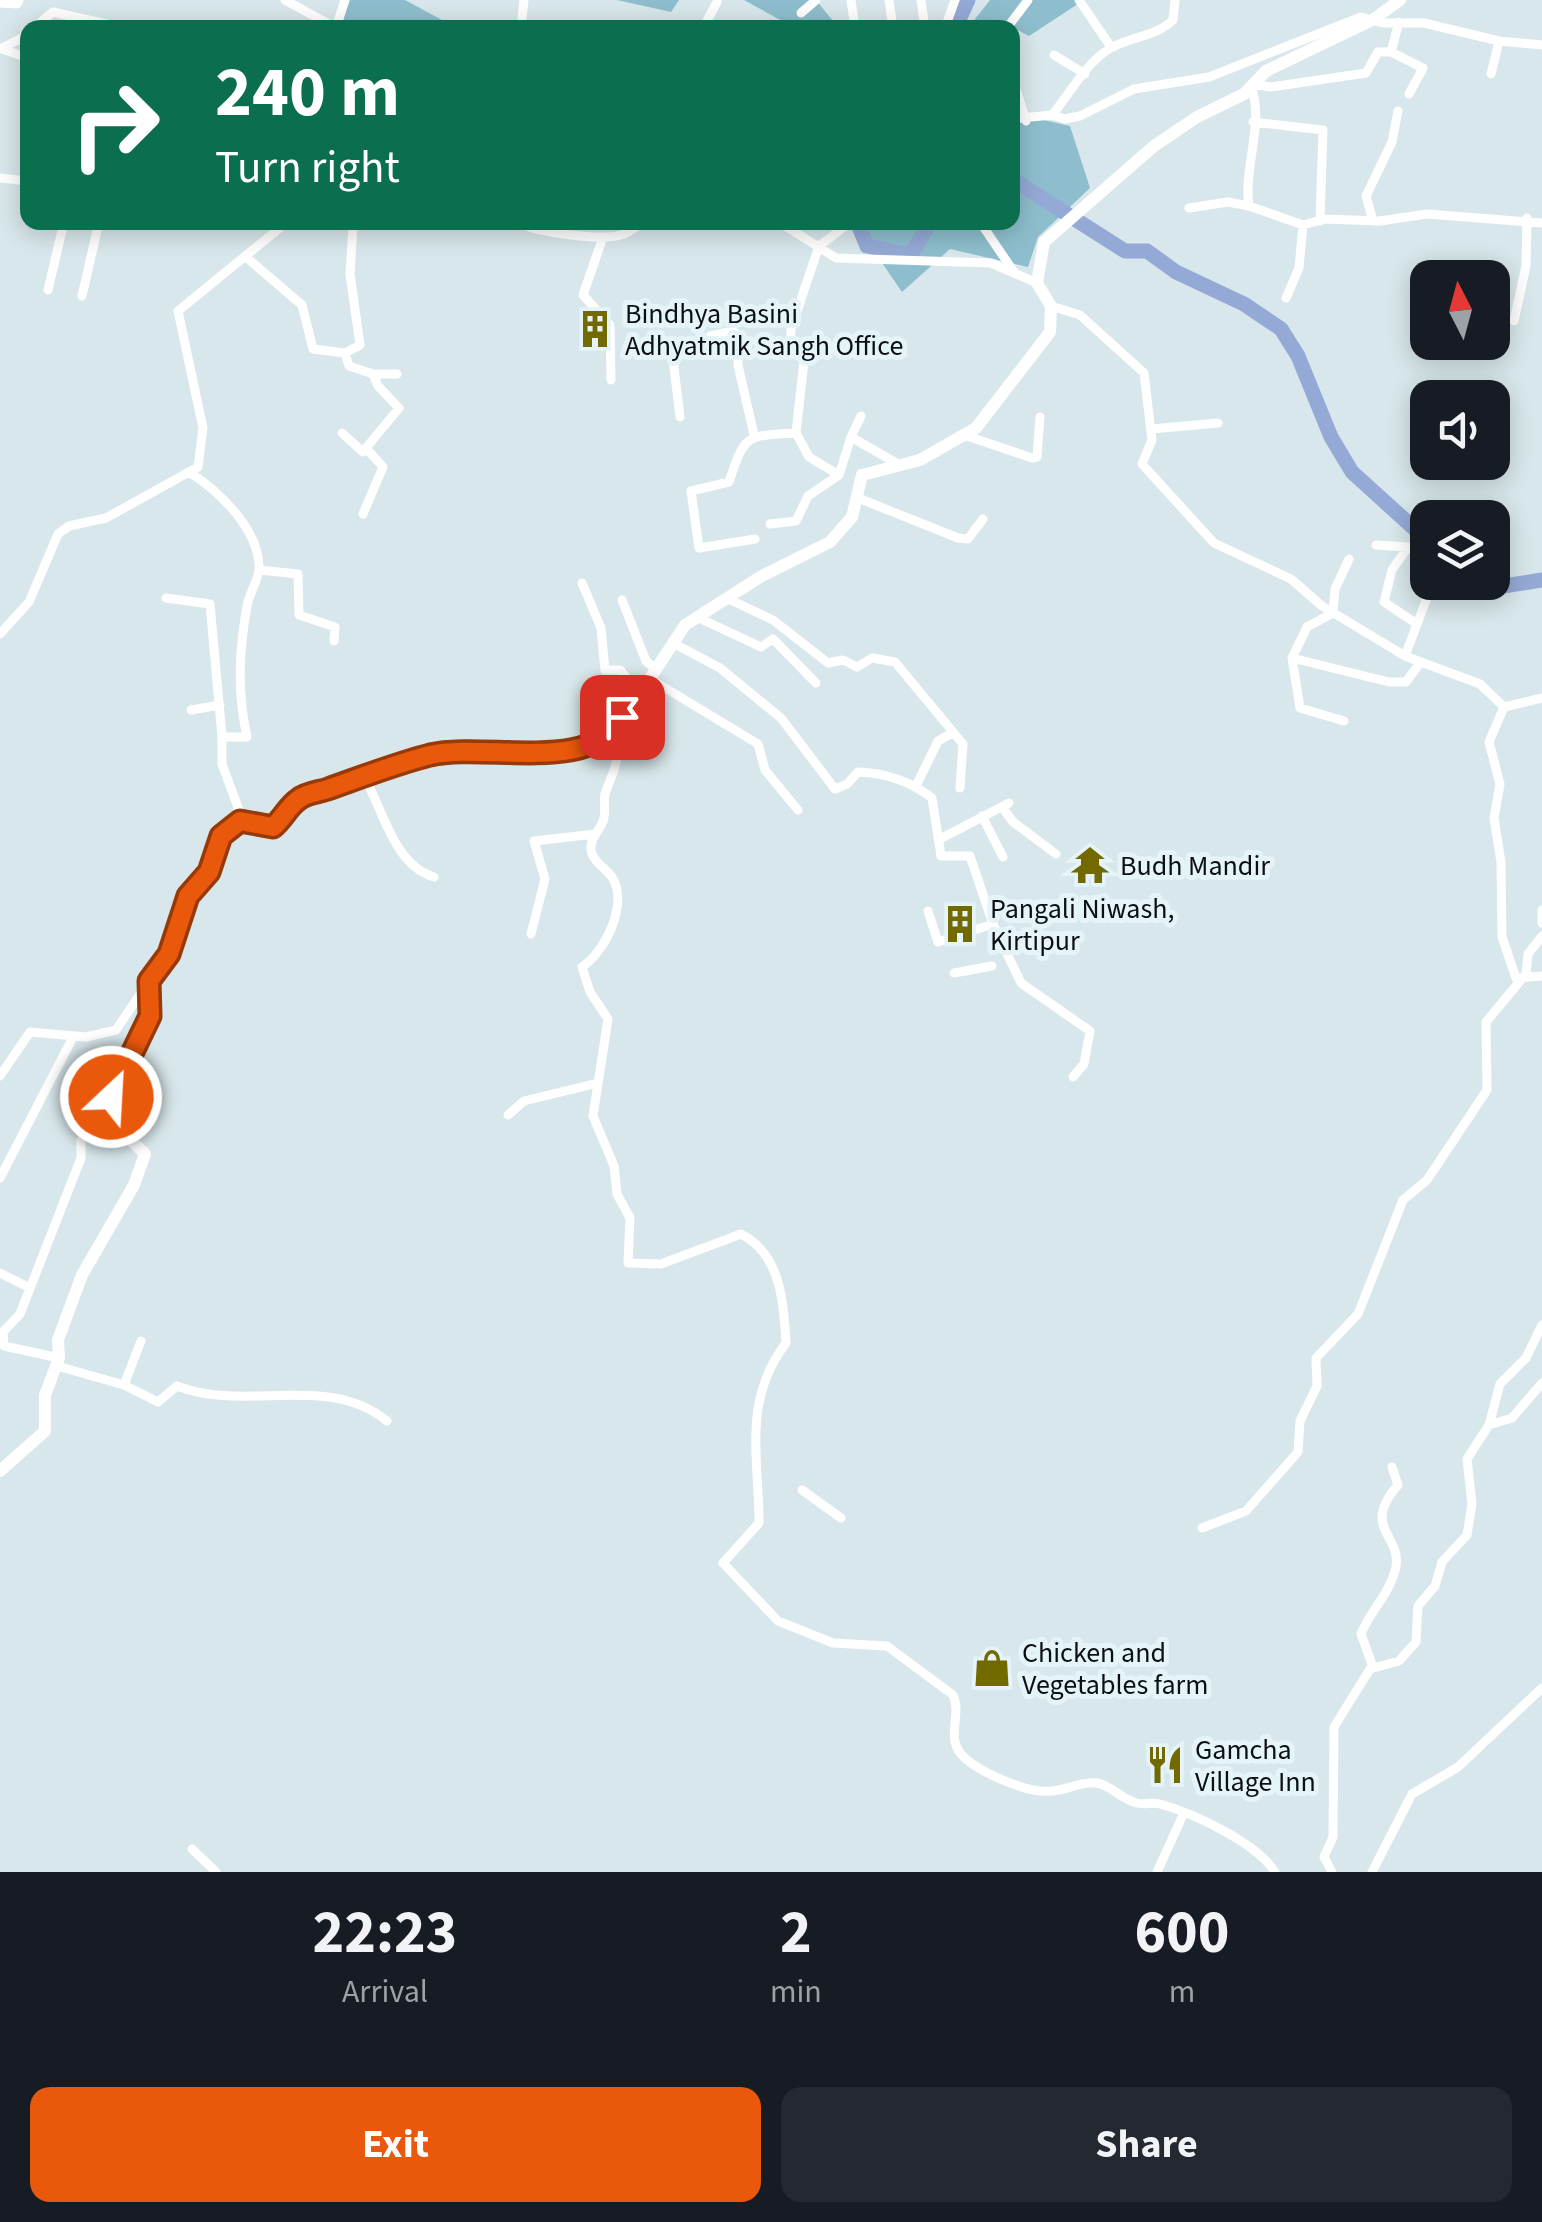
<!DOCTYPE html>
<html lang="en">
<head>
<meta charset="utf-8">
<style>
	body { margin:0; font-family:"Source Sans 3",sans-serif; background:#242831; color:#f1f3f6; height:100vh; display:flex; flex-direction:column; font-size:38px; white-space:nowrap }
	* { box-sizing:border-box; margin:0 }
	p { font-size:32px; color:#9ea1a6 }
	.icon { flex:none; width:55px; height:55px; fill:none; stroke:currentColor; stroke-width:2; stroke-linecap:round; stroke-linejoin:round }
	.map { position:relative; height:1872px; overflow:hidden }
	.side { display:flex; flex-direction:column; background:#171b24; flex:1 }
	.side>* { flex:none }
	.top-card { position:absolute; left:20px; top:20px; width:1000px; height:210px; border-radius:20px; box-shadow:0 5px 25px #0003; background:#0b6e4f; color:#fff; overflow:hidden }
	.needle { width:65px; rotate:354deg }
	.tools { position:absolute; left:1410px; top:260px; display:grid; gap:20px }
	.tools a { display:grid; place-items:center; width:100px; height:100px; border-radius:20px; background:#171b24; box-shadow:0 5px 25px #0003; font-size:50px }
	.pin { position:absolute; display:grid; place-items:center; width:85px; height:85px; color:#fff; margin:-42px; border-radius:20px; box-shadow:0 5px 15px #0006 }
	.me { position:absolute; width:110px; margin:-55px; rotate:25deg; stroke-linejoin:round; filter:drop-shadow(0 0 8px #0008) }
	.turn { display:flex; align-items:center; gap:35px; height:210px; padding:0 30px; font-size:45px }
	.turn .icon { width:130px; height:130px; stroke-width:2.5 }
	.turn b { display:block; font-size:70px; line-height:85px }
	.eta { display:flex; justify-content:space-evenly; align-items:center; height:170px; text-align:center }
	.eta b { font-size:60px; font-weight:700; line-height:70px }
	.action { display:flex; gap:20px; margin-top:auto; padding:20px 30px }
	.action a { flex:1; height:115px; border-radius:20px; background:#ea580c; color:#fff; font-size:40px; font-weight:700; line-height:115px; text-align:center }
	.action a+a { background:#242831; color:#f1f3f6 }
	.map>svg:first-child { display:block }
</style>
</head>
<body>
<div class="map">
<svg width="1542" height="1872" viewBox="0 0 1542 1872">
	<rect width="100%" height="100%" fill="#d8e7eb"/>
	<path fill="#8ebecd" d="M347 0H405L455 27 336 28Z
		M617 0H679L671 12Z
		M744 0H816L838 27H793Z
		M990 0H1084L1029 36 1008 25 968 28Z
		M1013 113 1070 126 1090 188 1038 237 1028 267 950 249 902 292 863 235 864 223 1012 222Z"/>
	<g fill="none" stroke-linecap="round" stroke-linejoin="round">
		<path stroke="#94a9d5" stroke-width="15" d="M955 28 968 0
			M1012 179 1125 251H1147L1176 272 1244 304 1281 329 1298 356 1331 437 1352 472 1428 541
			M857 222 867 246 911 255 930 222
			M1492 582 1504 586 1542 580"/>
		<path stroke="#fff" stroke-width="9" d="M285 0 336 28
			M851 0 855 28
			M889 0 893 28
			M921 0 925 28
			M1079 0 1111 47
			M0 3 17 4 19 0
			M801 13 816 0
			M34 28 53 12 124 28
			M336 28 345 0
			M521 28 524 0
			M703 28 717 2
			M945 28 955 0
			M1007 28 1028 0
			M0 49 28 35
			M2 49 28 58
			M1391 52 1399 22
			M1054 55 1085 74
			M1491 74 1499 41
			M1012 76 1026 121
			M1252 84 1271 87 1366 73 1378 52H1391L1423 68 1409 94
			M1251 87C1265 122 1243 168 1249 206L1303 225 1324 219 1380 221 1427 214 1542 223
			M1052 115 1065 119 1080 116 1134 89 1209 77 1361 17 1383 23H1424L1499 41 1542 45
			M1012 119 1052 115C1069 95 1086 63 1109 49 1130 36 1154 38 1173 20L1175 0
			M1253 122 1323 130 1320 221
			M0 178 28 181
			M1189 208 1228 202 1249 206
			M1373 221 1366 196 1392 142 1398 111
			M342 222 353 226 350 274 360 345 345 353
			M516 222C535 232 599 241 621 235 629 233 636 227 643 222
			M779 222 836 258 991 263 1037 283
			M980 222 1014 272
			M603 237 583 295 610 325 611 380
			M247 258 302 305 313 349 345 353 349 366 373 374H397
			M48 290 64 222
			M82 296 99 222
			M1286 298 1299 268 1303 225
			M1051 306 1080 315 1144 373 1152 440 1142 464 1214 543 1291 579 1322 606 1405 656 1480 684 1504 707 1542 698
			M1514 321 1526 266 1527 218
			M861 416 851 437 898 464
			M680 417 672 351 695 352 710 336 733 331 738 334V365L754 435
			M1151 429 1218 423
			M342 433 363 452 366 448 383 467 363 514
			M796 433 804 361 790 347 791 329 819 246 851 222
			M964 435 1032 458 1037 457 1040 417
			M366 448 399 408 378 386 373 374
			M189 472C219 491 260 530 259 569 258 581 249 594 247 606 239 651 237 692 247 737H222V764L243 821
			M858 498 958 538 968 539 983 519
			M770 524 796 521 808 496 839 475 851 437
			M755 539 699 548 691 491 729 482C745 434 745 436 796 433L809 457 839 475
			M1376 545 1408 547 1428 558
			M1408 547 1392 570 1384 602 1414 622
			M1349 559 1335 589 1333 613 1307 627 1292 658 1389 682H1406L1420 663
			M259 570 298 574 299 615 335 627 334 641
			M582 583 601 628 605 670H620L640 694
			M166 598 210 604 222 737
			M726 598 773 620 828 663 843 660 857 667 872 658 895 662 963 744 960 788
			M622 600 646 661 657 670
			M701 619 761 647 773 639 816 683
			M0 634 29 602 58 534 69 526 106 518 198 467 203 428 178 311 287 222
			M673 643 720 668 781 718 835 789 847 784 858 772C886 773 910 781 932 798L941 856H970L993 924 1021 983 1090 1031 1084 1064 1073 1077
			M1405 656 1433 582
			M1292 658 1300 708 1344 721
			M652 680 758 744 765 770 798 810
			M1504 707 1489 742 1500 784 1494 818 1501 862 1502 937 1516 978 1542 976
			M191 710 220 705
			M613 735C622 762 613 770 605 794 603 802 606 810 604 818 602 828 592 835 591 846 590 861 604 866 612 877 629 904 605 952 582 967L590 992 608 1019 593 1116 614 1166 617 1194 630 1218 628 1263 661 1264 741 1234C781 1254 784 1304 786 1343 742 1401 759 1457 759 1523L723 1563 778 1621 833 1643 887 1646 953 1695C962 1714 946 1737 961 1754 977 1772 1028 1794 1052 1791 1067 1790 1082 1781 1097 1783 1111 1785 1122 1800 1137 1803 1145 1805 1153 1802 1160 1804 1193 1813 1257 1843 1275 1872
			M363 775C383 808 393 865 434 877
			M916 786 938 741 952 733
			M1002 807 1013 822 1056 854
			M982 816 1003 857
			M940 839 1009 803
			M1542 910V923
			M928 911 938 942 993 924
			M531 934 545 879 534 841 595 834
			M954 973 992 966
			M0 1076 30 1032 86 1037 116 1030 149 981
			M508 1115 524 1101 598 1083
			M0 1178 73 1037
			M0 1273 30 1288
			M59 1358 4 1346 3 1332 20 1314 81 1158V1140L104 1114
			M57 1366 124 1385 158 1402 177 1386C246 1413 327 1372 387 1421
			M124 1385 141 1341
			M1489 1425 1512 1418 1542 1383
			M802 1490 841 1518
			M1202 1528 1246 1511 1298 1452 1300 1421 1317 1386 1316 1358 1358 1314 1403 1200 1427 1180 1487 1090 1486 1022 1526 974 1528 954 1542 936
			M1373 1667 1361 1634C1370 1611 1388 1596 1395 1571 1405 1535 1359 1530 1398 1485L1392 1467
			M192 1849 216 1872
			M1157 1872 1183 1815
			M1332 1872 1324 1857 1333 1837 1334 1727 1370 1669 1399 1661 1416 1642 1418 1606 1435 1586 1442 1562 1467 1535 1472 1504 1467 1459 1489 1425 1500 1384 1526 1358 1542 1325
			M1372 1872 1412 1794 1458 1767 1542 1688"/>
		<path stroke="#fff" stroke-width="12" d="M0 1471 45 1431V1395L59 1358 58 1340 82 1275 134 1185 145 1154 104 1114 150 1015 149 981 169 954 188 896 209 872 221 836 240 821 273 827 300 797 435 754 469 748 546 755 613 735 685 625 760 577 830 542 852 517 862 475 920 460 976 428 1050 332 1051 306 1037 283 1044 242 1154 146 1197 117 1244 94 1266 71 1374 19 1400 0"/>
	</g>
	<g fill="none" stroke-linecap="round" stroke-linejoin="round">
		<g stroke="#983908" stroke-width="25">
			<path id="route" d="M111 1097 150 1016 149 981 169 954 188 896 209 872 221 836 240 821 273 827C283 819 288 806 299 799 306 793 319 792 328 789 362 777 395 764 430 755 486 742 593 775 622 717"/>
		</g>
		<use href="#route" stroke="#ea580c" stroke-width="18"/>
	</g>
	<defs>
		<g id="building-bare" transform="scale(3)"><path d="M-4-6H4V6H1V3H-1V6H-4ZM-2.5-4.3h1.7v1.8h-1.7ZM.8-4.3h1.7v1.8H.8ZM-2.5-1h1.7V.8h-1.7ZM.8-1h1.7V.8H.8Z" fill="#726901" stroke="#e5f4f9" stroke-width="2.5" paint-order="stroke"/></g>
		<g id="temple-bare" transform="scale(3)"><path d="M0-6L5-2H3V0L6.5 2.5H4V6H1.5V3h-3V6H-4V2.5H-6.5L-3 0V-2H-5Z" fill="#726901" stroke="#e5f4f9" stroke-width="2.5" paint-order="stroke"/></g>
		<g id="shop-bare" transform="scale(3)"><path d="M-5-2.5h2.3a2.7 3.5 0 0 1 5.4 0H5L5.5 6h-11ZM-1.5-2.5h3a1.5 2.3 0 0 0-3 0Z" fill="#726901" stroke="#e5f4f9" stroke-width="2.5" paint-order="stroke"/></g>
		<g id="restaurant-bare" transform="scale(3)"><path d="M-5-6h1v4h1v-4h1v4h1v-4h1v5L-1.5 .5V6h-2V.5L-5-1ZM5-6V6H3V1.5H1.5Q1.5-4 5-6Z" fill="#726901" stroke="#e5f4f9" stroke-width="2.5" paint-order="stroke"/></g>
	</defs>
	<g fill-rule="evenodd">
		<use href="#building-bare" x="595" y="329"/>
		<use href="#temple-bare" x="1090" y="865"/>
		<use href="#building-bare" x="960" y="924"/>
		<use href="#shop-bare" x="992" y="1668"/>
		<use href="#restaurant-bare" x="1165" y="1765"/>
	</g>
	<g text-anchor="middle" stroke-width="10" stroke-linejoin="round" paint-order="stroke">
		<g font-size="28" fill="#0b1012" stroke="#e5f4f9" text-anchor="start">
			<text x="625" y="323">Bindhya Basini<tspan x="625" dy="32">Adhyatmik Sangh Office</tspan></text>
			<text x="1120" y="875">Budh Mandir</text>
			<text x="990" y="918">Pangali Niwash,<tspan x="990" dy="32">Kirtipur</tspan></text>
			<text x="1022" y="1662">Chicken and<tspan x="1022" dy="32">Vegetables farm</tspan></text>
			<text x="1195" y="1759">Gamcha<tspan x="1195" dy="32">Village Inn</tspan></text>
		</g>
	</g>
</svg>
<div class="tools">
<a><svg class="needle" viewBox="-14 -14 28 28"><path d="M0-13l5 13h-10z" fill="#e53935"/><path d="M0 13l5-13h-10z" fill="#9ea1a6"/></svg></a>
<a><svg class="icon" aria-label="sound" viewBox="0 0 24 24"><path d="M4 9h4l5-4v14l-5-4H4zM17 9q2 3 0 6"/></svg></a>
<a><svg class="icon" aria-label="layers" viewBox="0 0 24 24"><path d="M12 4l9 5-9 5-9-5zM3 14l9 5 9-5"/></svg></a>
</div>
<div class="pin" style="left:622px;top:717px;background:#d93025"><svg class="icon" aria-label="arrive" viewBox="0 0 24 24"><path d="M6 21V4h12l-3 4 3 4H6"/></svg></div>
<svg class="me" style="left:111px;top:1097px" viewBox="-20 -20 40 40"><circle r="17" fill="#ea580c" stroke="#fff" stroke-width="3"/><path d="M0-11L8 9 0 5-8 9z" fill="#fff"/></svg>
<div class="top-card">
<div class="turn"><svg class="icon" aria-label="right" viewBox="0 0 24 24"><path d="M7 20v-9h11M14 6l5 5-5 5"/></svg><div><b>240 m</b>Turn right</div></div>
</div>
</div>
<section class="side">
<div class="eta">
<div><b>22:23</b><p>Arrival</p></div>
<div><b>2</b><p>min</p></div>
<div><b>600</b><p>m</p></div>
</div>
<div class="action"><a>Exit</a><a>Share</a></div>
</section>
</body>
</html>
